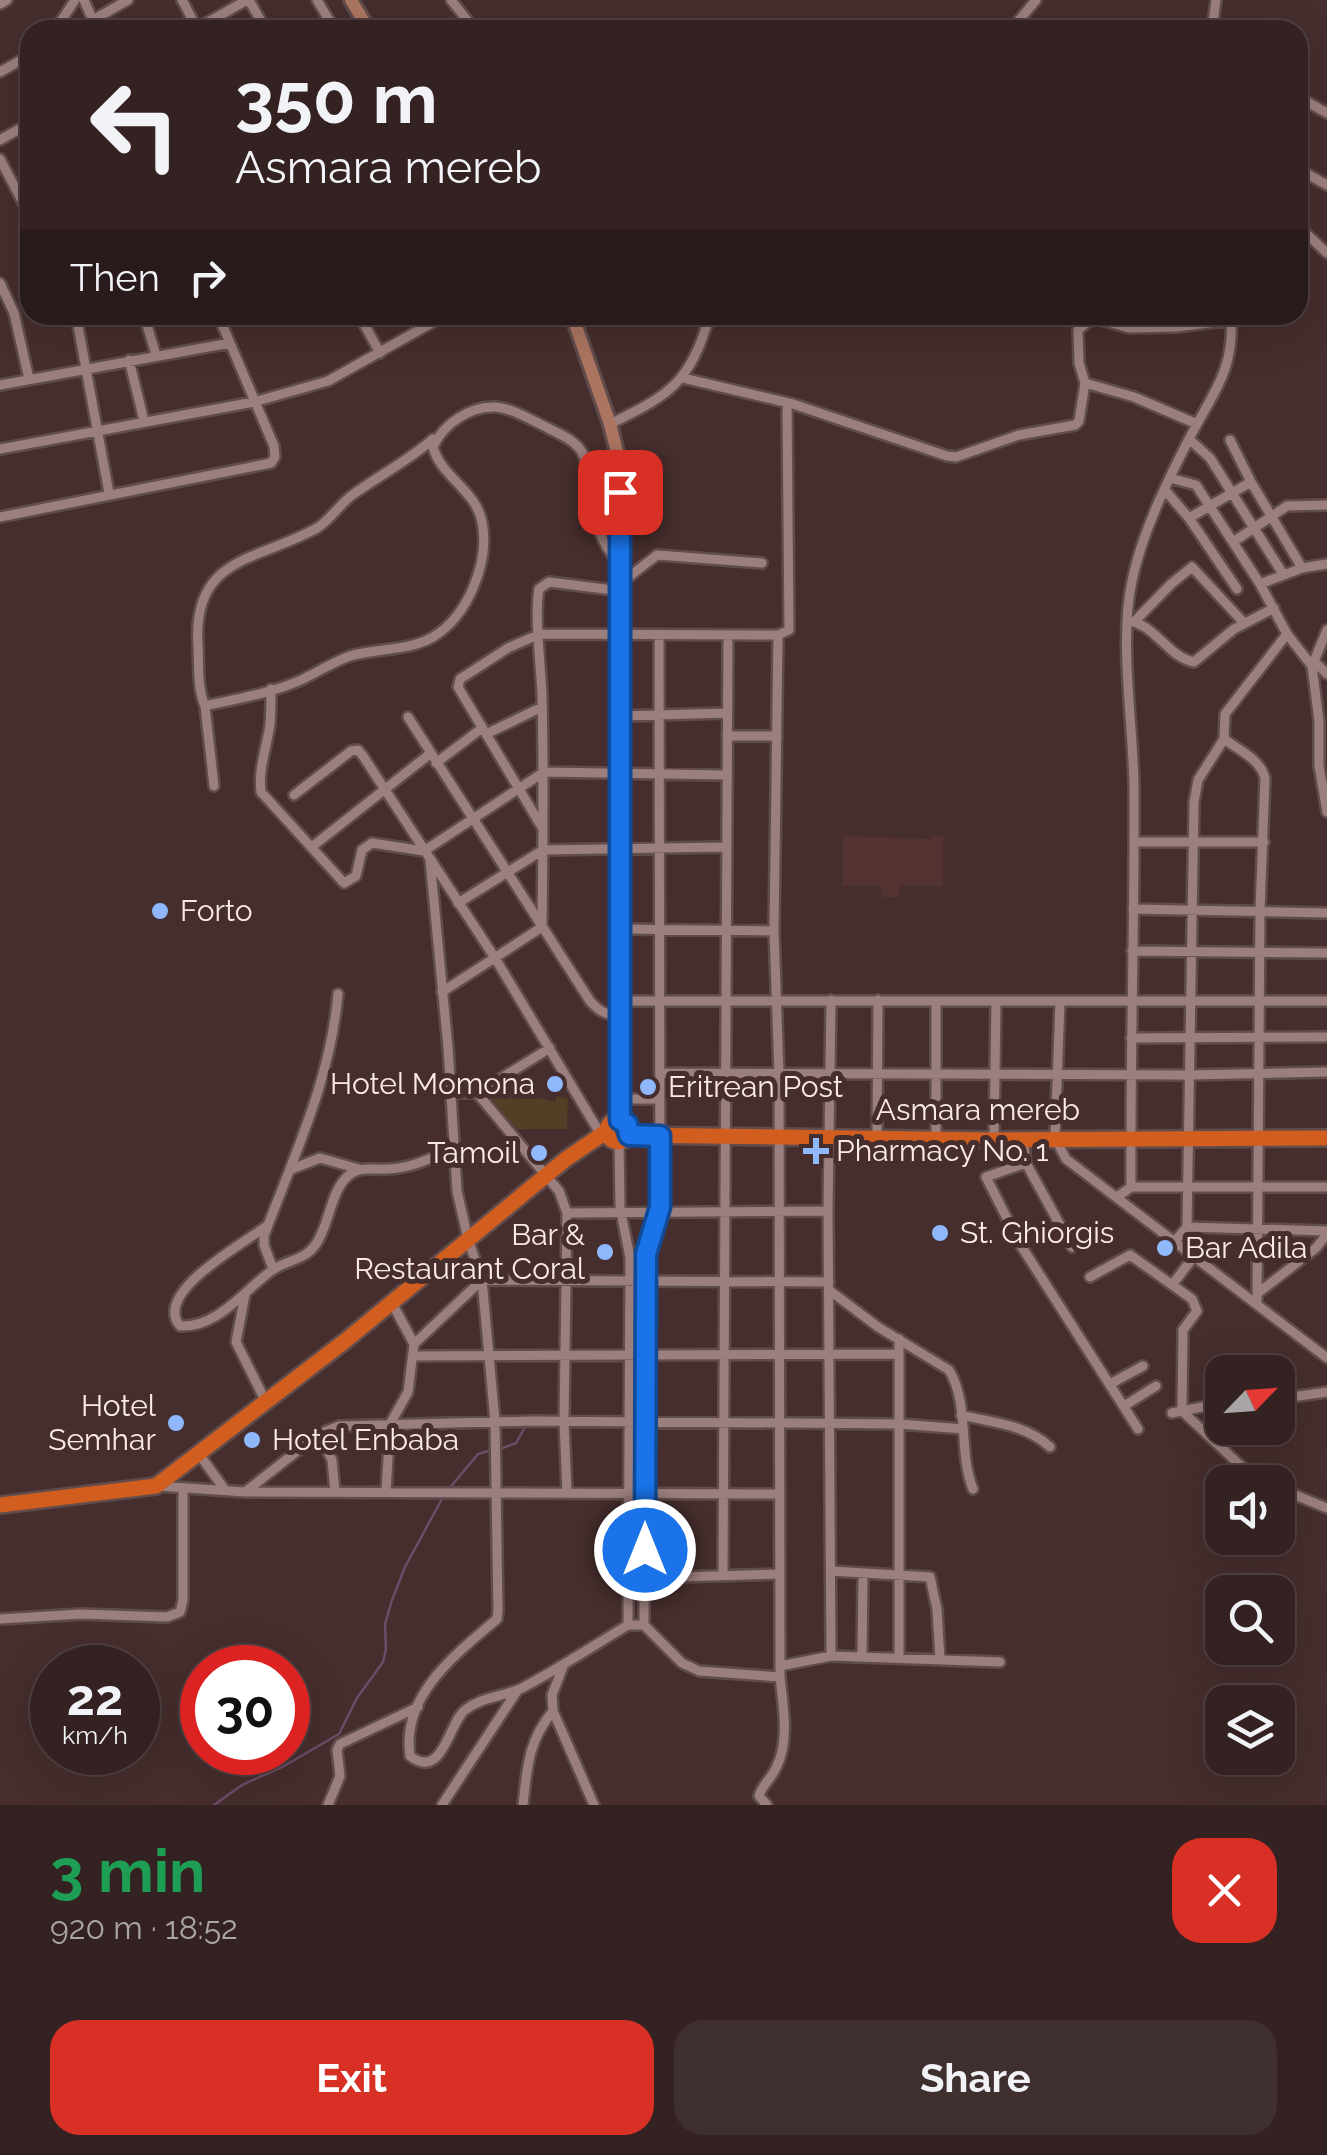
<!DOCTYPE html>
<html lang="en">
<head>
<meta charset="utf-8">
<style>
	body { margin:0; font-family:Raleway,sans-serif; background:#3f2f2f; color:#f1f3f6; height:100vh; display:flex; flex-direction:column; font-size:38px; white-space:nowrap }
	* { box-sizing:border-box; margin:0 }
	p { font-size:32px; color:#a9a4a5 }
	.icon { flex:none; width:55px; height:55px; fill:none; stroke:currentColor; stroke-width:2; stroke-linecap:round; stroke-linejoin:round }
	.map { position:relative; height:1805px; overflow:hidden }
	.drawer { display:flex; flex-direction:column; background:#342222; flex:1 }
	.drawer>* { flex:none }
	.guide { position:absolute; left:20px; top:20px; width:1288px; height:305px; border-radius:30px; box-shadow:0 10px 40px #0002,0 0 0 2px #4e3f40; background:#342222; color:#f1f3f6; overflow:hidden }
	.needle { width:65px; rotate:65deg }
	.tools { position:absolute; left:1205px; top:1355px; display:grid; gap:20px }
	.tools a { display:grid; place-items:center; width:90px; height:90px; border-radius:20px; background:#342222; box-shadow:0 10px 40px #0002,0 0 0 2px #4e3f40; font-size:50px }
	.speed { position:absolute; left:30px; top:1645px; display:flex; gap:20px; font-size:50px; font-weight:700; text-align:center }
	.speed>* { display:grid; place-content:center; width:130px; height:130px; border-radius:50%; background:#342222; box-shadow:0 10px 40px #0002,0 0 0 2px #4e3f40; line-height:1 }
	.speed small { font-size:25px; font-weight:400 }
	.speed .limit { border:15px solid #d22; background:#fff; color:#111 }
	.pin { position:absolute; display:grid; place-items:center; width:85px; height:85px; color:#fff; margin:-42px; border-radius:20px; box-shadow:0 5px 15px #0006 }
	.me { position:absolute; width:110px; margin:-55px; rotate:0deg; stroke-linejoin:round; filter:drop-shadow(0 0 8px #0008) }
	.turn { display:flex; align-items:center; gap:35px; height:210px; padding:0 50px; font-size:45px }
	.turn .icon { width:130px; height:130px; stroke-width:2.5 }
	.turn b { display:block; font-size:70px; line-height:85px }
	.then { display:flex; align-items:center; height:95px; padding:0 50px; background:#0003; gap:20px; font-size:38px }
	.round { display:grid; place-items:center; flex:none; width:105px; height:105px; border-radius:30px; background:#3f2f2f }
	.overview { display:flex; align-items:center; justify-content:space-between; height:170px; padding:0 50px }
	h1 { font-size:60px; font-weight:700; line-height:75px; color:#1e9e55 }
	.button { display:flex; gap:20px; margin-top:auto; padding:20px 50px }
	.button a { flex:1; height:115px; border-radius:30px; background:#d93025; color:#fff; font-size:40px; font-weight:700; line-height:115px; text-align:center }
	.button a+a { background:#3f2f2f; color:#f1f3f6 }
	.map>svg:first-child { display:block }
</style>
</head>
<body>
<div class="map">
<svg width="1327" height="1805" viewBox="0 0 1327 1805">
	<rect width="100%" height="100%" fill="#452e2d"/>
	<path fill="#523332" d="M843 836 932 839V836H943V886H900L899 897H882L881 886H843Z"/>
	<path fill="#543e26" d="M502 1088V1097H536L555 1102 557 1096 568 1099 567 1129H516L487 1093Z"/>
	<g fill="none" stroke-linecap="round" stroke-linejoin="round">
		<path stroke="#6d4c67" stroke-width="2.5" d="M500 1449 516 1443 528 1422
			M448 1490 478 1454 492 1450
			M214 1805 242 1785 284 1766 339 1734 357 1698 383 1662 386 1649 385 1624 392 1600 405 1567 443 1497"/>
		<g stroke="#614c4c" stroke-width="14">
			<path id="street" d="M84 0 97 30
				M182 0 198 30
				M249 0 266 30
				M317 0 335 30
				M451 0 475 30
				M0 4 7 0
				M93 20 128 0
				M55 30 75 0
				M194 30 247 0
				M1011 30 1036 0
				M1212 30 1216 0
				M0 72 30 55
				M1298 97 1327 113
				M0 140 30 123
				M0 159 30 216
				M1298 169 1327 185
				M1298 226 1327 253
				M0 283 14 313 29 379
				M76 315 109 493
				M144 315 156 355
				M359 315 380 353
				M129 360 144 421
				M683 378 793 404 947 456 956 457 1019 435 1075 425 1079 421 1085 383
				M0 385 230 343
				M610 424C672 394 690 382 710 315
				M1197 424 1134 397 1085 383 1079 363 1078 330 1090 320H1101L1129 328 1177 327 1232 320
				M1189 439 1210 458 1283 574
				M1230 440 1251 482 1302 568
				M0 449 254 402 328 381 446 315
				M1170 478 1196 485 1260 584 1287 634 1225 714 1224 739 1198 780 1194 802 1187 1227 1175 1241
				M1165 490 1189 518 1237 589
				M0 517 271 463 275 457 274 446 218 315
				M1189 518 1251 482
				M1233 542 1287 506 1327 505
				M621 583 657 555 762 563
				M1260 584 1302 568 1327 564
				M1127 621C1155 623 1167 657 1194 662L1234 629 1274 608
				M1135 621 1171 584 1192 567 1244 623
				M1287 634 1312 666 1319 721V766L1327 812
				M659 635 660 1207 646 1254 644 1625 682 1663 699 1671 780 1677
				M1314 661 1327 674
				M1312 666 1327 630
				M271 689C271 700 271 712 270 724 267 747 258 768 261 792L344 883 356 876 362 850 372 843 424 851 544 772 726 775
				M205 706C197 688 199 664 198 645 192 556 258 561 317 528 329 521 339 505 351 496 378 476 408 461 433 439
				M621 716 727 713
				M408 717 590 1001C599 1011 606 1016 620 1014
				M486 734 542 707
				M727 736H777
				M1224 739C1239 750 1260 759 1265 778L1260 910 1257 1304
				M436 763 482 728
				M214 786 205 706C236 699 272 693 301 680 318 672 333 662 350 656 376 648 409 651 433 637 468 616 490 562 482 522 476 490 441 477 433 447 443 424 470 406 495 407 512 408 531 420 546 427 559 434 576 440 583 454 602 494 583 524 619 563
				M294 795 351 751 358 750 363 756 495 958 601 1135
				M543 829 458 687 460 679 508 648 540 634 778 635 789 630 787 403
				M1134 842H1264
				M313 846 431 753
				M430 860 448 1047 457 1191 468 1239 482 1280 495 1421 498 1611 497 1619C456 1654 401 1695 410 1756 443 1781 449 1722 465 1710 483 1696 503 1697 522 1688 558 1669 593 1646 628 1625H644
				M458 903 543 850 725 847
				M1133 909 1327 913
				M621 929 774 931
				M1132 951 1327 953
				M442 992 542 927C543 850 544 773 542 696 541 666 534 617 539 589L549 582 621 591
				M620 1001H1327
				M936 1001V1140
				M1060 1001 1055 1138 1066 1159 1327 1358
				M1131 1038 1327 1037
				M660 1073 1189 1075 1327 1072
				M452 1093H477L550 1048
				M477 1093 559 1191 567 1213 564 1421 567 1493
				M620 1099H660
				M877 1138 878 1000
				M1023 1139 1026 1163 1072 1247
				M994 1140 996 1001
				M619 1142 620 1207 630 1258 628 1625
				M1026 1163 986 1177 1020 1244 1138 1429
				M292 1169 320 1158 359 1169
				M1131 1187C1130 1053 1135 919 1134 785 1133 724 1119 639 1132 581 1142 533 1166 484 1188 441 1212 393 1235 372 1231 315
				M1117 1197 1131 1187H1327
				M567 1213 828 1211
				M268 1225C245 1243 152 1292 180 1326 217 1328 244 1291 271 1271 285 1260 305 1261 316 1244 330 1224 330 1191 349 1175 360 1166 372 1170 386 1169 409 1169 431 1158 452 1150
				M1187 1227 1327 1231
				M273 1269 264 1245V1236C294 1155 330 1082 338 994
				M1090 1277 1130 1255 1192 1299 1197 1311 1183 1330 1182 1411 1242 1467 1263 1482
				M1172 1285 1195 1255
				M829 1290 878 1327 949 1370C970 1405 958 1452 973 1489
				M1258 1293 1316 1248 1327 1234
				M245 1295 236 1342 266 1402
				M414 1344 482 1280 829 1282
				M414 1356 899 1354
				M1110 1384 1143 1366
				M1278 1399 1327 1392
				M1124 1406 1156 1386
				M1172 1413 1222 1403
				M961 1415C994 1423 1025 1424 1050 1447
				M319 1434 339 1426 533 1421 900 1424 963 1429
				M199 1454 225 1490
				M158 1486 245 1492 780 1494
				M1278 1488 1327 1508
				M245 1492 319 1434 332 1460 335 1492
				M386 1492 390 1424 408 1392 414 1344 392 1303
				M831 1571 930 1577 937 1609 940 1660
				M723 1575 728 635
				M645 1578 779 1574
				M0 1619 81 1614 167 1617 180 1612 183 1600V1488
				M831 1656 828 1211 831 1000
				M862 1657 863 1573
				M899 1658V1339
				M564 1664 552 1695 553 1711 594 1805
				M780 1666 831 1656 1000 1662
				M328 1805 340 1776 337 1750 340 1744 418 1707
				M442 1805 517 1691
				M523 1805C527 1768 528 1741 553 1711
				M767 1805 759 1796C762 1785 771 1779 776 1768 790 1741 783 1706 780 1677L779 1074 774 931 778 635"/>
		</g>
		<g stroke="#614c4c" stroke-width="18">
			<path id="secondary" d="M351 0 369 30
				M572 315 610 424 620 464V1120"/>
		</g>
		<g stroke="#614c4c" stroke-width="20">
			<path id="highway" d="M607 1131a11 11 0 1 1 22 0a11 11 0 1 1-22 0Z
				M629 1135 994 1140 1327 1138
				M0 1505 156 1486 345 1341 566 1159 607 1131"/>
		</g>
		<use href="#street" stroke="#9b7f7e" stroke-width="9"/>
		<use href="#secondary" stroke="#ab7561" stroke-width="12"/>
		<use href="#highway" stroke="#d15d1e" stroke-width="15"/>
	</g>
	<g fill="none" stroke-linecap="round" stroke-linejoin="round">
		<g stroke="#114b97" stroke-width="25">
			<path id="route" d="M620 492V1120L627 1124 629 1135 660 1136V1207L646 1254 645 1550"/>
		</g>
		<use href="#route" stroke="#1a73e8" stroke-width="18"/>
	</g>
	<g fill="#90b8fd" stroke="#452e2d" stroke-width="4">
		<circle cx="160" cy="911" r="10"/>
		<circle cx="555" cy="1084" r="10"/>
		<circle cx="648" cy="1087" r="10"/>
		<path d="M811 1136h10v10h10v10h-10v10h-10v-10h-10v-10h10z"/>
		<circle cx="539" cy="1153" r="10"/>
		<circle cx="940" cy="1233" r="10"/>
		<circle cx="1165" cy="1248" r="10"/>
		<circle cx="605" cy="1252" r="10"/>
		<circle cx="176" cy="1423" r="10"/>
		<circle cx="252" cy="1440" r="10"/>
	</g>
	<g text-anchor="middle" stroke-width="10" stroke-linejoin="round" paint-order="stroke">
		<g font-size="30" fill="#f9e9e8" stroke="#452e2d" text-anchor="start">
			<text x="180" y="921">Forto</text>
			<text x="535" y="1094" text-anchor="end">Hotel Momona</text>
			<text x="668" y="1097">Eritrean Post</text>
			<text x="836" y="1161">Pharmacy No. 1</text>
			<text x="519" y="1163" text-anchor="end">Tamoil</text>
			<text x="960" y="1243">St. Ghiorgis</text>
			<text x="585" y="1245" text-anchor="end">Bar &amp;<tspan x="585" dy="34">Restaurant Coral</tspan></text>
			<text x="1185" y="1258">Bar Adila</text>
			<text x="156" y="1416" text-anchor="end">Hotel<tspan x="156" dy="34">Semhar</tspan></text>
			<text x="272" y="1450">Hotel Enbaba</text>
		</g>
		<g font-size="30" fill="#f9e9e8" stroke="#452e2d">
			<text x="978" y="1120">Asmara mereb</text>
		</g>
	</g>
</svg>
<div class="tools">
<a><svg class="needle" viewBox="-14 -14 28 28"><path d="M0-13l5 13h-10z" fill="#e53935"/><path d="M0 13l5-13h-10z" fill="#a9a4a5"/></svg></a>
<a><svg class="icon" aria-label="sound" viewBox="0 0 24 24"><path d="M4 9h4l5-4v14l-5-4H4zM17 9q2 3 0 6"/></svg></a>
<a><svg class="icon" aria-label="search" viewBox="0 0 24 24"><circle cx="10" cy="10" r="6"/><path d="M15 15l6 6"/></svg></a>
<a><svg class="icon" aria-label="layers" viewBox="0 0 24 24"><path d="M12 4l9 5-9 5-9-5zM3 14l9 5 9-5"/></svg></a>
</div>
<div class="speed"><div>22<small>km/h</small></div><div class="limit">30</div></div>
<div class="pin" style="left:620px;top:492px;background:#d93025"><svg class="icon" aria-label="arrive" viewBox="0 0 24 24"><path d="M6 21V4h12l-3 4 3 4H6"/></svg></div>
<svg class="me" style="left:645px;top:1550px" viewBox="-20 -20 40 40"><circle r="17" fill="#1a73e8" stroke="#fff" stroke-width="3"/><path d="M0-11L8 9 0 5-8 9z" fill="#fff"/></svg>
<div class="guide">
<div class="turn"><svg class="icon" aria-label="left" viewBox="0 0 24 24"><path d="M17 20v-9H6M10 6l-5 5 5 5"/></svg><div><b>350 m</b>Asmara mereb</div></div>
<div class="then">Then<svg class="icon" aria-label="right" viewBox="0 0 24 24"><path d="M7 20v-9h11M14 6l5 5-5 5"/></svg></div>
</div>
</div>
<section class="drawer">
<div class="overview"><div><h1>3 min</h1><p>920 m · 18:52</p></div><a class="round" style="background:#d93025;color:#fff"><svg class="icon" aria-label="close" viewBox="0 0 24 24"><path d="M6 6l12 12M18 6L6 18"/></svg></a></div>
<div class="button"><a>Exit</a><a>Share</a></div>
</section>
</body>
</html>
